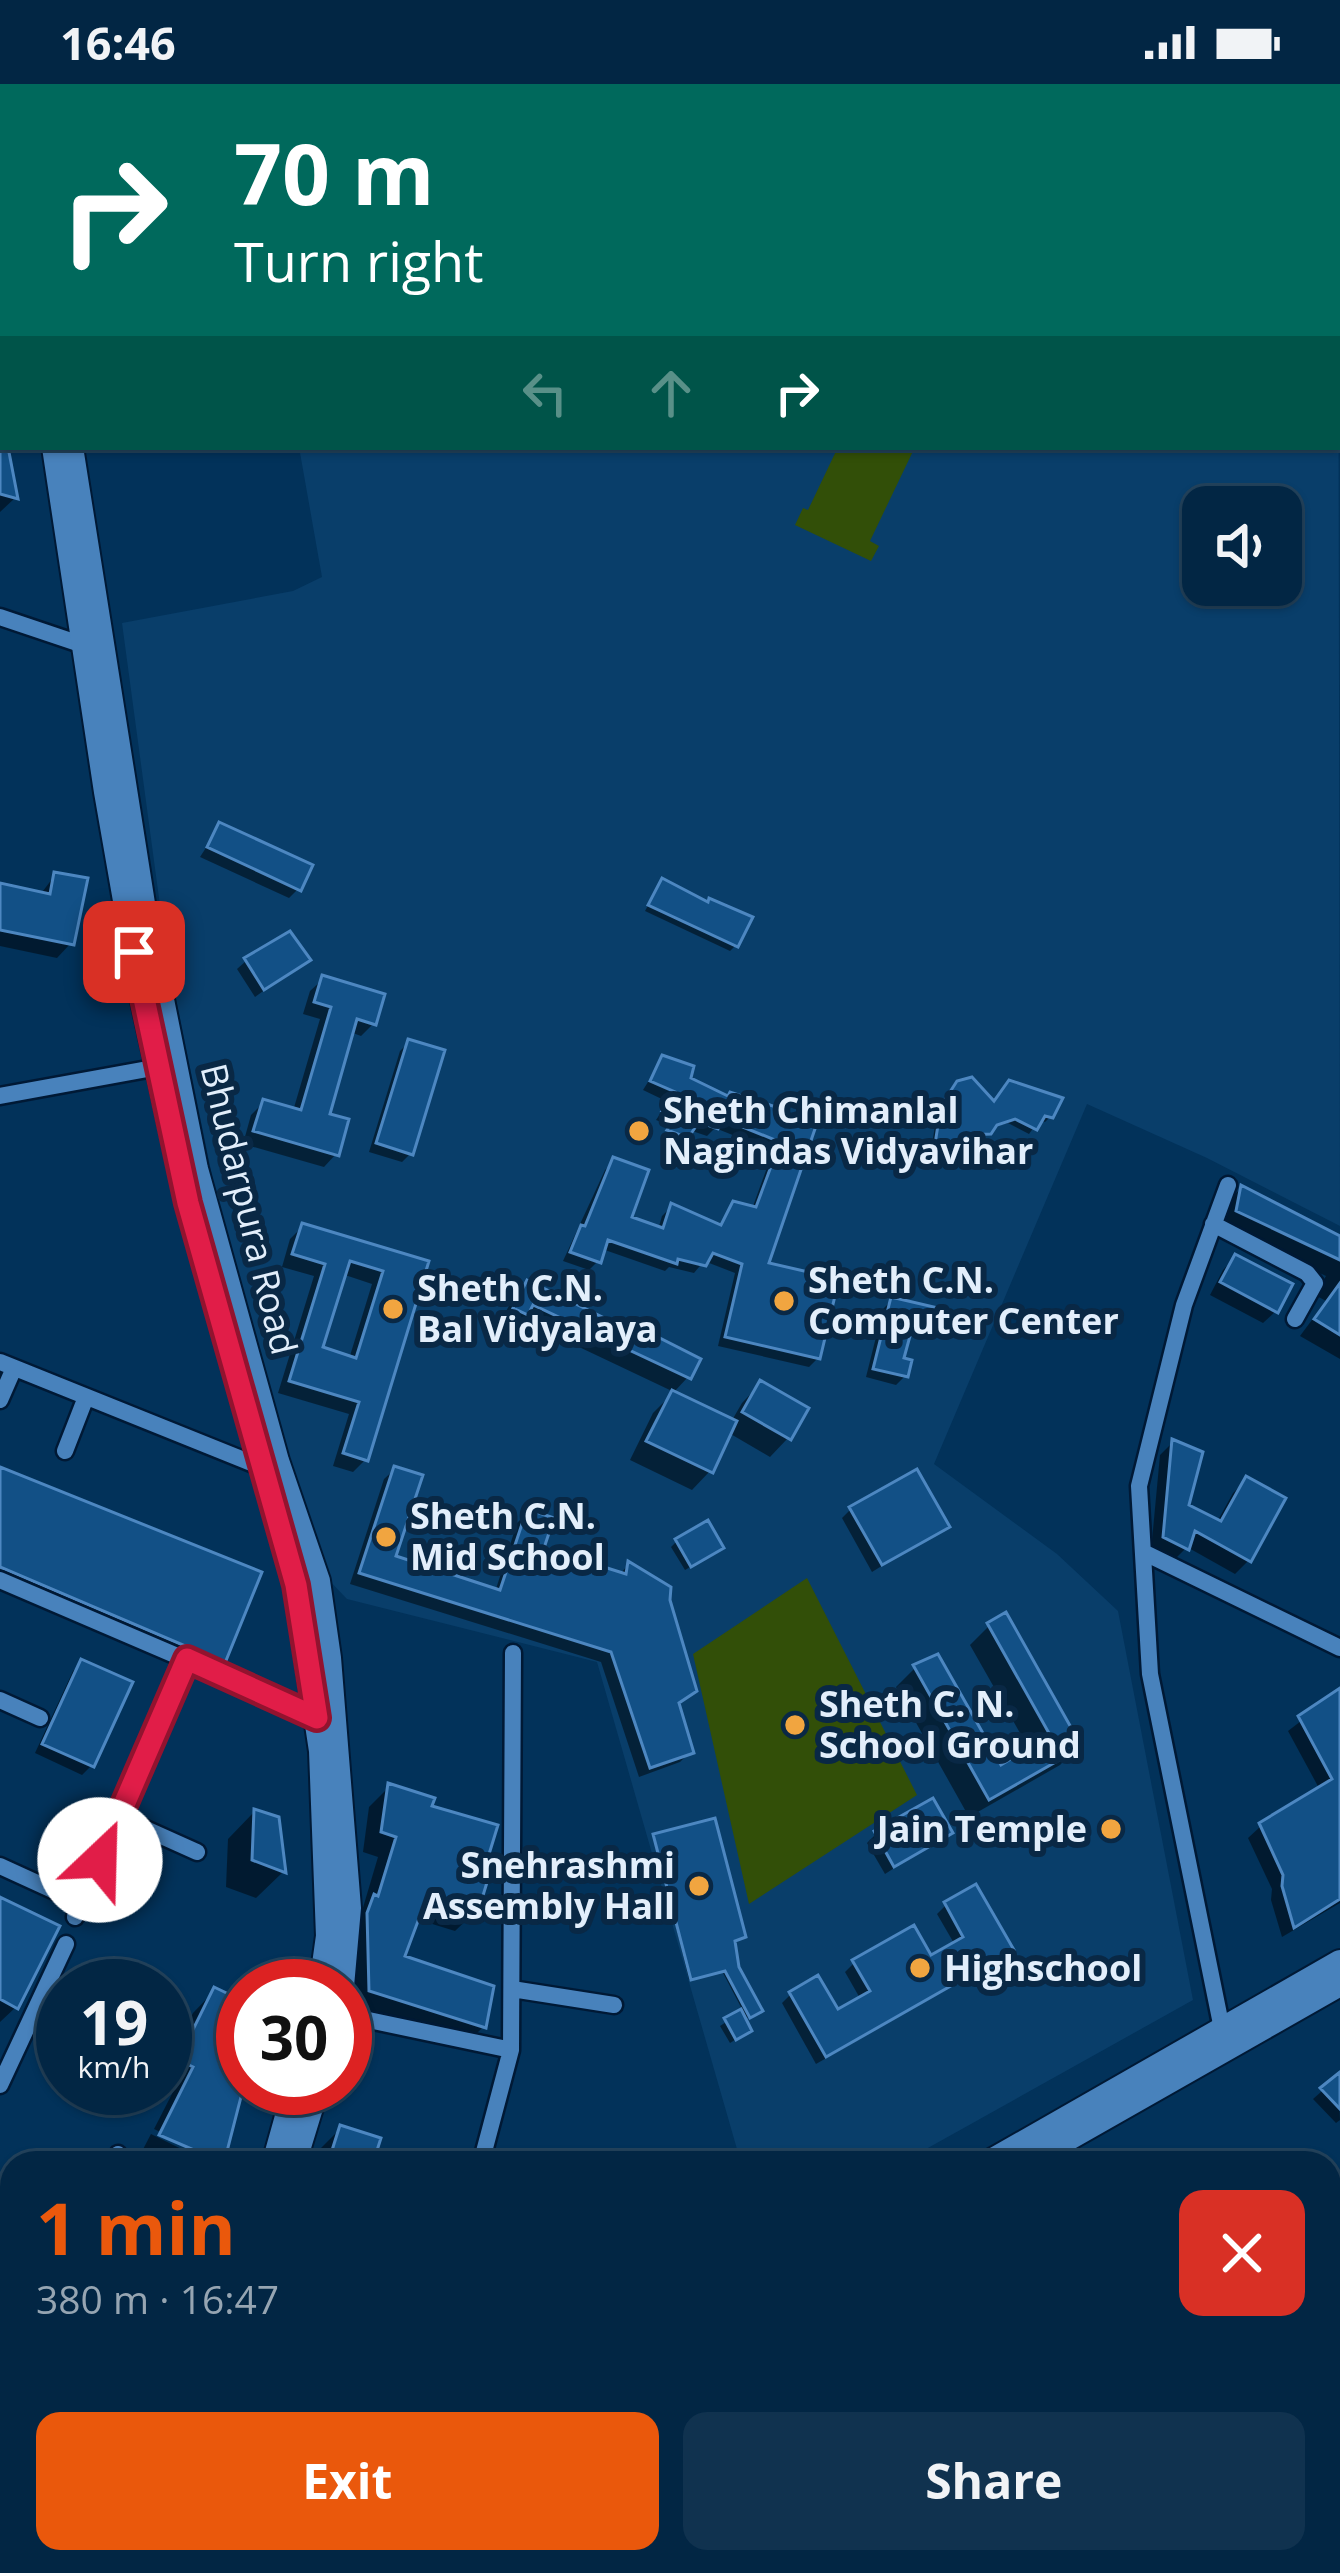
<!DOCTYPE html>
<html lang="en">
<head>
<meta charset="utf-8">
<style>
	body { margin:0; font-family:"Open Sans",sans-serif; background:#10324f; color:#f1f3f6; height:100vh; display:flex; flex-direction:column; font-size:45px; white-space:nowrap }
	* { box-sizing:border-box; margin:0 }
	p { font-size:39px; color:#96a5b2 }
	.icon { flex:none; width:66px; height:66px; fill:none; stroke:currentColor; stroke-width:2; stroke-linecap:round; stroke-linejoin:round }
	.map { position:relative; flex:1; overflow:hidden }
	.panel { position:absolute; left:0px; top:2067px; width:1341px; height:423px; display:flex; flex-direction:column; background:#022644; border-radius:36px 36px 0 0; box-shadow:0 3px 9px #0004,0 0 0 3px #23435d }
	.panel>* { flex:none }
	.hud { position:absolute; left:0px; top:0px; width:1341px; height:366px; box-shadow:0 3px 9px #0004,0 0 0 3px #23435d; background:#00695c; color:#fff; overflow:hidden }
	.controls { position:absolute; left:1182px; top:402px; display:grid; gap:24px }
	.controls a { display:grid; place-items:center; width:120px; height:120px; border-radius:24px; background:#022644; box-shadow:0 3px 9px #0004,0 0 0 3px #23435d; font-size:60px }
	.speed { position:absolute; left:36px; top:1875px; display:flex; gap:24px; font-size:60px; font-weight:700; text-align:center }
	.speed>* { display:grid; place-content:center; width:156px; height:156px; border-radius:50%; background:#022644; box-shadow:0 3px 9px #0004,0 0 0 3px #23435d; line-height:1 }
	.speed small { font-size:30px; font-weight:400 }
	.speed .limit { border:18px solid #d22; background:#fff; color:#111 }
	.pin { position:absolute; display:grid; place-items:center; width:102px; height:102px; color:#fff; margin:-51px; border-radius:24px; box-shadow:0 6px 18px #0006 }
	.me { position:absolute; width:132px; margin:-66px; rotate:24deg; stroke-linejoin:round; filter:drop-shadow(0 0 9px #0008) }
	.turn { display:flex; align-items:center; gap:42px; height:252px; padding:0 36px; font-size:54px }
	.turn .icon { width:156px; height:156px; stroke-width:2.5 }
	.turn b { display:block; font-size:84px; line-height:102px }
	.lanes { display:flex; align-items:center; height:114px; padding:0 36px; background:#0003; justify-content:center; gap:60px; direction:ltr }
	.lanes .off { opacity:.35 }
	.round { display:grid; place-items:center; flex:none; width:126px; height:126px; border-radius:24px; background:#10324f }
	.head { display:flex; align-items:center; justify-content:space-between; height:204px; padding:0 36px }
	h1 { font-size:72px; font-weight:700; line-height:90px; color:#ea580c }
	.cta { display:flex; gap:24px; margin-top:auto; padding:24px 36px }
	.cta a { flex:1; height:138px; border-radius:24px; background:#ea580c; color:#fff; font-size:48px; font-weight:700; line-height:138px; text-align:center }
	.cta a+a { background:#10324f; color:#f1f3f6 }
	.status { display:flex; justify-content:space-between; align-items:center; height:84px; padding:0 60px; background:#022644; direction:ltr }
	.status svg { height:33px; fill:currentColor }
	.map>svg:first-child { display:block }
</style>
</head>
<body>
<div class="status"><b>16:46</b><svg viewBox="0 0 49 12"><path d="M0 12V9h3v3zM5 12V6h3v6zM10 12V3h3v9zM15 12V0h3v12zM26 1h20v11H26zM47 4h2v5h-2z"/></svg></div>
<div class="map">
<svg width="1340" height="2489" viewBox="0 0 1340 2489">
	<rect width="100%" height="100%" fill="#02325a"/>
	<path fill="#093e6a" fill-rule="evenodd" d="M234 0H1319L1320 3H234Z
		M1338 43 1340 1142 1207 1074 1087 1020 934 1380 1057 1470 1118 1527 1193 1916 901 2079H741L597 1578 347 1515 321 1488 230 1180 166 866 122 539 293 507 322 493 299 363H1338ZM1203 423H1281V501H1203Z
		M12 2404V2478H73L59 2489H0V2413Z
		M682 2478H758L757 2489H683Z"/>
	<path fill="#324f08" d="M577 0H1072L1074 3H579Z
		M838 363H915L870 457 879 462 871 477 795 441 803 424 808 426Z
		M807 1494 917 1711 749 1820 693 1570Z"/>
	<path fill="#0007" fill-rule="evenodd" d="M0 380 15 414 0 428Z
		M220 742 298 805 289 814 200 773Z
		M55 791 71 859 57 874 0 862V802L40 811Z
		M658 803 736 861 730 867 645 827Z
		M307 875 255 913 237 885 246 877Z
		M323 895 374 939 361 952 350 948 326 1032 336 1070 324 1083 243 1060 251 1031 264 1018 293 1027 320 935 303 930 310 907Z
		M409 958 411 1069 402 1078 369 1068 400 967Z
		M663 974 688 995 727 1015 812 1044 765 1181 818 1274 809 1283 718 1262 735 1189 704 1177 694 1189 669 1183 665 1187 602 1165 598 1177 589 1186 563 1177 605 1086 614 1077 628 1135 658 1146 662 1132 671 1123 718 1143 733 1121 752 1125 773 1067 715 1044 707 1052 689 1046 676 1061 661 1055 672 1042 656 1036 668 1018 643 1006Z
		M952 1006 993 1021 1051 1032 1045 1038 1039 1036 1029 1050 1008 1039 991 1044 982 1055H960L946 1073H940L931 1066 937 1030Z
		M1241 1104 1340 1157V1275L1300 1252 1326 1217 1315 1211 1326 1192 1221 1143 1226 1120Z
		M303 1142 426 1179 366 1375 353 1388 333 1382 349 1330 278 1309 314 1192 282 1183 290 1155ZM342 1190 372 1200 349 1275 319 1265Z
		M1235 1173 1276 1227 1263 1239 1210 1211 1223 1186Z
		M528 1199 688 1293 674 1308 520 1235 511 1244 500 1239 513 1214Z
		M892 1216 939 1246 930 1255 907 1250 901 1276 905 1292 896 1301 866 1293 883 1225Z
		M760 1300 788 1354 770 1373 729 1349 710 1387 692 1406 630 1376 653 1329 672 1310 731 1338 742 1319Z
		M1173 1358 1186 1423 1217 1438 1233 1409 1246 1396 1249 1476 1235 1490 1187 1463 1173 1477 1151 1467 1160 1371Z
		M395 1385 392 1474 495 1508 517 1439 528 1428 541 1466 619 1491 629 1480 667 1516 694 1606 677 1621 690 1668 680 1678 639 1693 601 1578 350 1500 384 1395Z
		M0 1386 223 1577 217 1583 0 1490Z
		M851 1425 946 1442 872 1488 842 1434Z
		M677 1457 715 1469 685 1486 671 1463Z
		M989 1542 1079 1662 1060 1681 969 1733 896 1603 915 1584 936 1574 999 1685 1029 1665 970 1561Z
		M82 1578 129 1600 91 1682 82 1691 35 1669 73 1587Z
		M1340 1607V1819L1282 1853 1271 1816 1272 1805 1248 1754 1261 1742 1320 1706 1288 1647Z
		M389 1703 428 1724 483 1782 476 1827 455 1847 416 1835 401 1874 483 1943 463 1963 350 1927 348 1851 362 1827 378 1773 363 1768 369 1723Z
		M254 1728 276 1736 283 1788 256 1814 226 1803 228 1755Z
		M950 1748 885 1790 867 1759 876 1750Z
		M654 1753 732 1857 736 1884 757 1928 743 1936V1951L730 1959 720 1942 743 1927 722 1887 689 1896Z
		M0 1816 16 1923 0 1938Z
		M946 1821 1010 1865 1001 1874 816 1980 782 1919 791 1910 837 1930 861 1916 845 1888 854 1879 930 1875 955 1861 937 1830Z
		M215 1906 243 1920V2004H252L235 2023 221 2079H211V2072L154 2045 174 2006 165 2002V1985L193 1929Z
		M1338 1993 1340 2036 1336 2039 1313 2015Z
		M341 2044 370 2079H309L310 2075Z
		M151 2050 210 2079H151L139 2073Z
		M12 2115V2212L0 2206V2127Z
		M1329 2205 1340 2212V2323L1332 2331Z
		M12 2293V2442L0 2455V2307Z
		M429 2478H506L508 2489H430Z
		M731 2478H826L825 2489H729Z
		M847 2478H977L1037 2489H845Z"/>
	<path fill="#125086" stroke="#4d87c1" stroke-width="3" fill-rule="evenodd" d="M0 363H8L18 415 0 410Z
		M219 738 313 781 301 807 207 763Z
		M54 788 88 794 74 861 0 846V799L50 810Z
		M662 794 708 818 709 814 753 833 738 863 648 821Z
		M290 847 311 876 264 906 244 874Z
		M322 891 385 910 376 941 357 935 330 1030 349 1035 339 1072 253 1047 263 1015 301 1026 331 923 314 918Z
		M408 955 445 966 413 1071 376 1059Z
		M662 971 694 982 691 994 728 1012 730 1008 779 1024 778 1029 816 1042 769 1179 839 1195 820 1275 725 1253 742 1180 713 1169 706 1182 678 1175 677 1180 608 1156 601 1179 570 1168 581 1141 585 1142 613 1073 649 1086 632 1133 663 1144 671 1119 721 1141 733 1117 756 1123 780 1058 723 1035 718 1045 699 1038 688 1054 667 1046 678 1032 662 1027 675 1008 650 997Z
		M972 993 994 1017 1009 996 1063 1014 1053 1034 1045 1032 1037 1046 1015 1035 997 1041 991 1050 966 1051 955 1068 947 1069 935 1060 941 1022 957 997Z
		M1241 1101 1340 1152V1176L1236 1127Z
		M302 1139 429 1177 368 1377 343 1369 359 1318 289 1297 325 1180 292 1170ZM350 1177 383 1187 356 1274 323 1263Z
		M1235 1170 1293 1200 1278 1229 1220 1198Z
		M527 1196 635 1249 638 1243 701 1275 691 1295 533 1221 528 1231 513 1224Z
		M1340 1199V1251L1314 1235Z
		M891 1213 947 1226 942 1248 913 1241 904 1274 912 1276 908 1293 873 1285Z
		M760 1296 809 1324 791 1356 742 1328Z
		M672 1306 737 1337 713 1389 646 1357Z
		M1172 1355 1203 1368 1189 1421 1221 1437 1246 1392 1286 1414 1251 1478 1195 1447 1189 1466 1163 1453Z
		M394 1382 423 1391 396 1472 500 1506 527 1425 554 1434 544 1464 626 1490 628 1477 671 1503 670 1516 697 1607 679 1619 694 1669 650 1684 611 1568 359 1489Z
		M0 1383 262 1488 225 1579 0 1483Z
		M917 1385 950 1443 882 1481 849 1423Z
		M708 1436 724 1464 691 1483 675 1455Z
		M1006 1528 1082 1663 989 1716 913 1581 938 1570 1001 1681 1050 1651 987 1539Z
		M81 1575 133 1598 94 1683 42 1660Z
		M1340 1604V1815L1294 1844 1282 1802 1283 1791 1259 1739 1332 1695 1298 1632Z
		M388 1699 435 1714 432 1722 498 1741 486 1780 492 1782 478 1828 427 1813 405 1872 494 1902 486 1944 369 1907 367 1829 374 1810 378 1812 396 1753 381 1748Z
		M933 1714 953 1749 894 1783 874 1747Z
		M254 1725 279 1733 286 1789 252 1776Z
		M715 1734 746 1853 735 1857 739 1883 763 1927 750 1934 725 1887 691 1896 653 1750Z
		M976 1800 1014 1866 826 1973 789 1908 818 1891 838 1925 870 1907 852 1876 914 1841 931 1871 963 1853 944 1818Z
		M0 1813 60 1842 18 1925 0 1915Z
		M214 1903 243 1917V2005L224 2079 159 2051 193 1983 178 1976Z
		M741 1925 752 1947 736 1956 724 1934Z
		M1340 1988V2025L1320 2004Z
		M340 2041 381 2054 373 2079H328Z"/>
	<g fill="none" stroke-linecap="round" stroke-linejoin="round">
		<g stroke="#001935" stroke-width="21">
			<path id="street" d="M0 244 3 245
				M0 337 3 338
				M0 533 89 563
				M0 1012 164 982
				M1213 1140 1307 1189 1315 1199 1295 1235
				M0 1278 266 1385
				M0 1316 14 1284
				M65 1367 86 1313
				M1143 1468 1340 1564
				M0 1496 324 1635
				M0 1616 40 1634
				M119 1733 197 1768
				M0 1782 81 1819
				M75 1833 187 1575
				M512 1905 614 1921
				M345 1931 511 1966
				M1222 1945 1150 1590 1139 1402 1184 1221 1228 1101
				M0 2001 66 1860
				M113 2079 118 2070
				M481 2079 511 1966 513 1569
				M0 2274 12 2263
				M1329 2443 1340 2427
				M1166 2478 1211 2489
				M1297 2489 1305 2478"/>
		</g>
		<g stroke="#001935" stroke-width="28">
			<path id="secondary" d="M0 38 3 49
				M0 109 3 121
				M54 363 106 708 141 908 188 1119 296 1501 321 1667 328 1852 321 1902
				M71 363 144 826 196 1085 277 1377 318 1497 329 1574 349 1824 342 1902
				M274 2079 295 2004
				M294 2079 317 2004
				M988 2079 1340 1878
				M1025 2079 1340 1900
				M0 2218 12 2224
				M415 2478 417 2489
				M635 2478 636 2489
				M660 2478 661 2489
				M100 2489 114 2478
				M139 2489 153 2478"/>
		</g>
		<use href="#street" stroke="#4882bc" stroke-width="16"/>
		<use href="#secondary" stroke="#4882bc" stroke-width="24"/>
	</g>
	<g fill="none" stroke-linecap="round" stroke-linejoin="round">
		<g stroke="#92132f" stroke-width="30">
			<path id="route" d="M100 1776 187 1575 317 1634 296 1501 188 1119 134 868"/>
		</g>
		<use href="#route" stroke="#e11d48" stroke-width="21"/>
	</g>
	<g fill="#f1a540" stroke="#092845" stroke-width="4.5">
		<circle cx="639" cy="1047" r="12"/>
		<circle cx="784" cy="1217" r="12"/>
		<circle cx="393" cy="1225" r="12"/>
		<circle cx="386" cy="1453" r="12"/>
		<circle cx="795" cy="1641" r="12"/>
		<circle cx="1111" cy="1745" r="12"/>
		<circle cx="699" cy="1802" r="12"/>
		<circle cx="920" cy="1884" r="12"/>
	</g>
	<g text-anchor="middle" stroke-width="12" stroke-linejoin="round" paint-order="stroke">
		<g font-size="36" font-weight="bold" fill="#e2eefb" stroke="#092845" text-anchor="start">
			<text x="663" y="1039">Sheth Chimanlal<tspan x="663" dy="41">Nagindas Vidyavihar</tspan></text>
			<text x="808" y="1209">Sheth C.N.<tspan x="808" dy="41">Computer Center</tspan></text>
			<text x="417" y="1217">Sheth C.N.<tspan x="417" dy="41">Bal Vidyalaya</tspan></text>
			<text x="410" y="1445">Sheth C.N.<tspan x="410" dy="41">Mid School</tspan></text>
			<text x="819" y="1633">Sheth C. N.<tspan x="819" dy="41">School Ground</tspan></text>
			<text x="1087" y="1758" text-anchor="end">Jain Temple</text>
			<text x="675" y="1794" text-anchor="end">Snehrashmi<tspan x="675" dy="41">Assembly Hall</tspan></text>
			<text x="944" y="1897">Highschool</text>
		</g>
		<g font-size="36" fill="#e2eefb" stroke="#092845">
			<text transform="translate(249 1125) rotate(76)" y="13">Bhudarpura Road</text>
		</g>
	</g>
</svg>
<div class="controls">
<a><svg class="icon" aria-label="sound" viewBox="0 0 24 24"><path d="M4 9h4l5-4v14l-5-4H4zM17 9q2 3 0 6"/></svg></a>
</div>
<div class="speed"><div>19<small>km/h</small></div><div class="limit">30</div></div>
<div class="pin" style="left:134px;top:868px;background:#d93025"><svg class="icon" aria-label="arrive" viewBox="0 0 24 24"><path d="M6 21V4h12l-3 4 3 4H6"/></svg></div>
<svg class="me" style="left:100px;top:1776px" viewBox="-20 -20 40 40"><circle r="19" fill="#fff"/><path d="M0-13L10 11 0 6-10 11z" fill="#e11d48"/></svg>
<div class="hud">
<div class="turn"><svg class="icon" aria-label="right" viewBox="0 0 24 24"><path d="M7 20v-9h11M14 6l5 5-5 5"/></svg><div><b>70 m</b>Turn right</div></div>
<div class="lanes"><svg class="icon off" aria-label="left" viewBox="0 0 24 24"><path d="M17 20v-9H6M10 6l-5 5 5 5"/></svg><svg class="icon off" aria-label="ahead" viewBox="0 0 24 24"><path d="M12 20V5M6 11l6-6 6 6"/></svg><svg class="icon" aria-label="right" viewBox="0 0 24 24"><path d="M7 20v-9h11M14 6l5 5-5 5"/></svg></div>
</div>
<section class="panel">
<div class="head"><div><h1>1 min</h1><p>380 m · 16:47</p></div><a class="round" style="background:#d93025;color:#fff"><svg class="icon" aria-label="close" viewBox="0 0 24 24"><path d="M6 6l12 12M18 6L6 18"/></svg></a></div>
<div class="cta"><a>Exit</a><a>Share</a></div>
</section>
</div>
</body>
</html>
